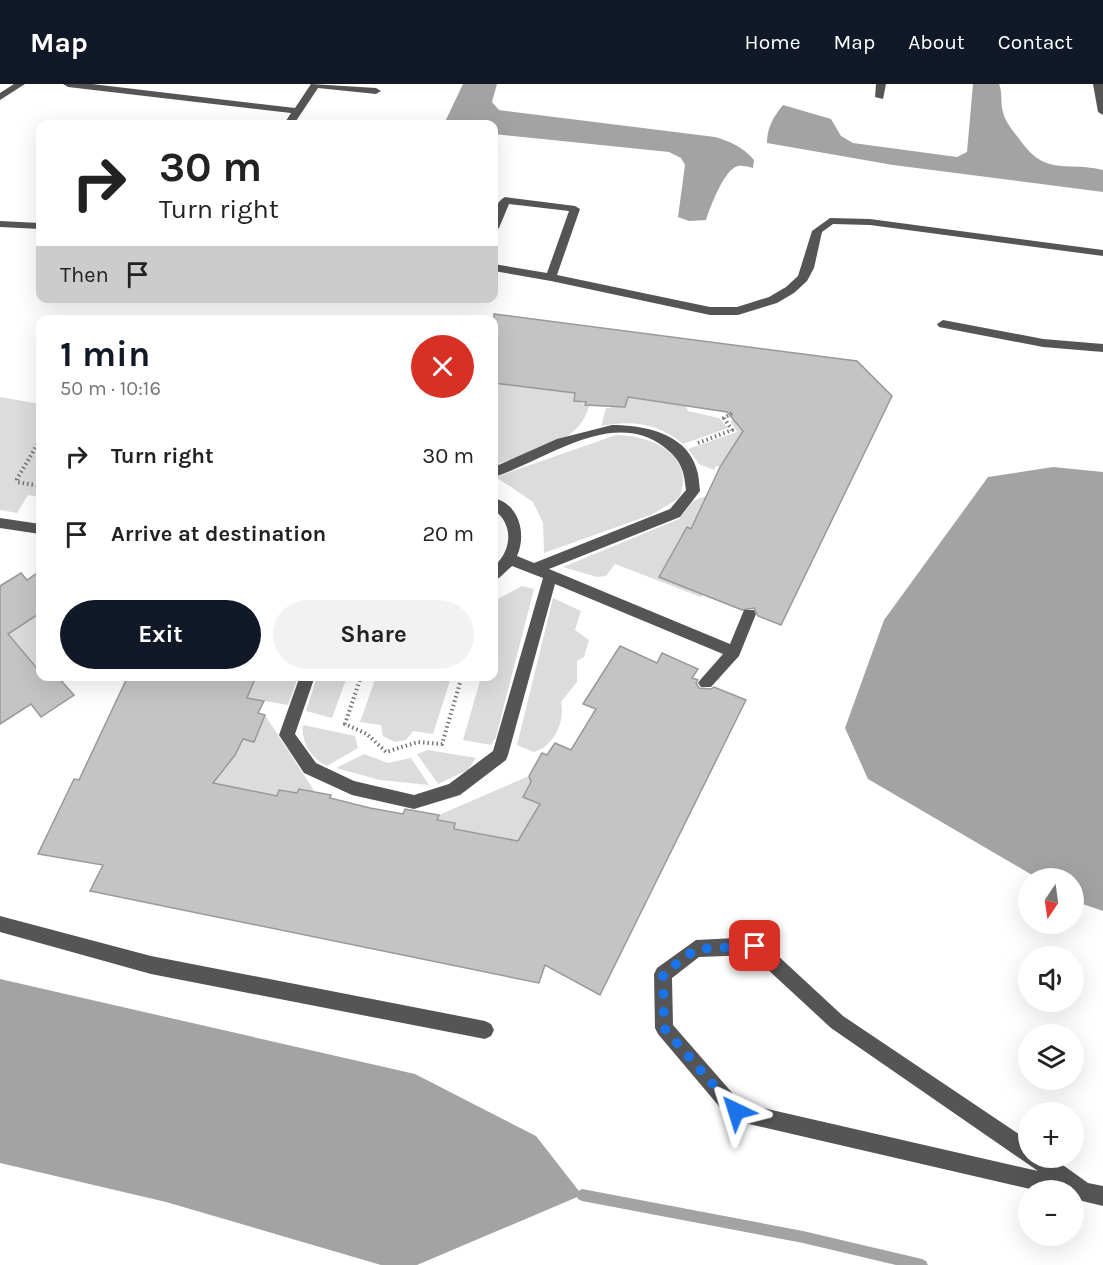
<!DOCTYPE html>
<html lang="en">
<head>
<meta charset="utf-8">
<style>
	body { margin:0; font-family:Karla,sans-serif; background:#f2f2f2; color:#222; height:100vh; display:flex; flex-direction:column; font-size:22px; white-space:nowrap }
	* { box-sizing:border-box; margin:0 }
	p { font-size:20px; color:#767676 }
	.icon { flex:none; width:33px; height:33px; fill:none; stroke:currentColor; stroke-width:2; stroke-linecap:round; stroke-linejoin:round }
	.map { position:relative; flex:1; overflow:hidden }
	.sheet { position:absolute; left:36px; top:231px; width:462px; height:366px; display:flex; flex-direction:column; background:#fff; border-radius:12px; box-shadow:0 6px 24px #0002 }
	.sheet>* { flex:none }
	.top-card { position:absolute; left:36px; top:36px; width:462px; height:183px; border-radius:12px; box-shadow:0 6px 24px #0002; background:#fff; color:#222; overflow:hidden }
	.needle { width:39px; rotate:193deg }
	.controls { position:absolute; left:1018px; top:784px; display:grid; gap:12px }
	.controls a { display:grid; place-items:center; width:66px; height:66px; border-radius:50%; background:#fff; box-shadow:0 6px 24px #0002; font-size:30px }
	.pin { position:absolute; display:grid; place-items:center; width:51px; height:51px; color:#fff; margin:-26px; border-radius:12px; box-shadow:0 3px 9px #0006 }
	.me { position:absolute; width:66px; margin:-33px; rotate:319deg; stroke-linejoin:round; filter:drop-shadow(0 0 4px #0008) }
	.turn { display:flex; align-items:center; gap:21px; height:126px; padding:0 24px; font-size:27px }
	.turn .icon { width:78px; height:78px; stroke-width:2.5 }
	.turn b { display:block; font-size:42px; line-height:51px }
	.then { display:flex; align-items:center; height:57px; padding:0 24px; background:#0003; gap:12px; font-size:22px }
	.round { display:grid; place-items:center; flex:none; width:63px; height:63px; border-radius:32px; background:#f2f2f2 }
	.overview { display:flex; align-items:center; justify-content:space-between; height:102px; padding:0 24px }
	h1 { font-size:36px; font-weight:700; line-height:45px; color:#111827 }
	.action { display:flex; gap:12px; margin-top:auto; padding:12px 24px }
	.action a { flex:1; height:69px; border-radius:36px; background:#111827; color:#fff; font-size:24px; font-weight:700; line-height:69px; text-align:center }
	.action a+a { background:#f2f2f2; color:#222 }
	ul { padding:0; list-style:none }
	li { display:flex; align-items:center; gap:18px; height:78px; padding:0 24px }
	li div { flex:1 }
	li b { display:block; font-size:22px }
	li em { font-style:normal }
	header { display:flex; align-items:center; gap:36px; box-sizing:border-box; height:84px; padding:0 30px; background:#111827; color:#fff }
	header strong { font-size:28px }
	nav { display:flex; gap:33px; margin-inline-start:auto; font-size:21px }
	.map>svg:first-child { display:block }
</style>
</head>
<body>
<header>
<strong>Map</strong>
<nav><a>Home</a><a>Map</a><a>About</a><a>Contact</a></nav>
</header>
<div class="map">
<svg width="1103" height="1181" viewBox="0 0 1103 1181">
	<rect width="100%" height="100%" fill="#fff"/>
	<path fill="#dcdcdc" d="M494 296V299L575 306 574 316 589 322C580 361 526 369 494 381Z
		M0 313 40 320V413L28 411 17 429 0 426Z
		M628 313 685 320 688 327 719 334 728 344 683 360C658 339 633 336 601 342L606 324H611L612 322 625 323Z
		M733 336 747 352 721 383 716 382 714 386 699 380 688 365 737 348 730 337Z
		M616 351C651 351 697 371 679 414L653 430 544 469 543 439 533 418 496 393Z
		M706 412 716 415 698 447 687 443 659 493 703 510 701 513 615 480 606 492 597 493 563 483 679 435 693 417Z
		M522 502 534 505 496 653 491 661 463 656 481 593 494 592V517Z
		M553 514 581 527 575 546 589 556 584 573 577 577V598L561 618C565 637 555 662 534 668L517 661Z
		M40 529V588L8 550Z
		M256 593H298L288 621 242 613Z
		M317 593H347L332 634 306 627Z
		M376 593H451L433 650 413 647 406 656 395 658 383 652 381 641 360 638Z
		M265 631 315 708 299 705 297 709 276 716 209 704 235 671 243 655 254 658Z
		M303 641 355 652 358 664 327 682C311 674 301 659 303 641Z
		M428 666 476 674 468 686 438 700 417 670Z
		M364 670 388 679 411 674 429 701 380 696 336 684Z
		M529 692 543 721 540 726 537 725 521 753 523 763 495 752 454 745 455 739 437 736 439 731Z"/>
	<path fill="#a3a3a3" d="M463 0H497L492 18 499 26 715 53C731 58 742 62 754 76L753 84C749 83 742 81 738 82 724 85 710 124 706 136L689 137 678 133 685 81 681 74 669 68 494 50V40H444Z
		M973 0H999C1003 9 1000 19 1003 28 1005 38 1014 48 1020 56 1046 93 1066 77 1103 86V108L893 81 767 59C767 44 773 33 783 21L831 35 841 52 853 59 957 73 967 68Z
		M1053 383 1103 388V827L1074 817V795H1039L868 695 845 644 884 536 988 393Z
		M0 895 415 990 536 1052 582 1111 417 1181H381L166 1118 0 1079Z"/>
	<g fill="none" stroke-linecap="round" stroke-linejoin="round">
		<path fill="#a3a3a3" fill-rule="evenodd" d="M582 1105 803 1147 922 1175 926 1177 928 1181H896L803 1159 582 1117 578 1115 576 1111 578 1107Z"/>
	</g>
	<path fill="#c4c4c4" stroke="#999" stroke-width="1.5" d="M494 230 857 277 892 312 781 541 758 532 754 524 742 526 659 493 687 443 691 445 720 383 743 347 727 328 628 313 625 323 585 321 586 318 574 317 575 309 494 299Z
		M40 487V529L8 550 40 588V592H57L74 611 41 633 31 620 0 640V502L21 489 27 496Z
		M620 562 657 579 662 569 698 585 692 594 698 596 696 599 699 604 711 605 714 603 746 616 600 911 545 881 539 899 90 807 103 781 38 770 74 695 79 696 128 592H256L247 614 264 617 258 629 265 631 254 658 243 655 235 671 213 699 277 712 279 706 297 709 299 705 331 711 330 714 370 724 403 730 405 725 439 731 437 736 455 739 454 745 518 757 540 720 523 713 531 698 529 692 542 669 547 671 555 659 571 666 596 625 583 620Z"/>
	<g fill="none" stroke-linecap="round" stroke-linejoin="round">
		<path stroke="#777" stroke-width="4" stroke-dasharray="1.5 3" stroke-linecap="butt" d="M40 356 17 395V398L40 402
			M698 359 732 346 724 334 734 328
			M361 592 345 640 367 650 386 668 418 658 442 660 462 592"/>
		<path fill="#555" fill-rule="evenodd" d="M14 0H25L0 16V9Z
			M63 0H92L295 24 311 0 376 4 381 7 376 10 318 4 294 40H284L291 29 68 3Z
			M876 0H886L883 15 875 13Z
			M1093 0H1103V31L1098 28Z
			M505 113 575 122 580 125 557 191 710 223H737L769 213 786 203 798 192 812 147 830 134 870 135 1103 166V172L870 141 833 140 822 148 814 184 807 197 794 209 777 219 738 231H710L551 197 494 187V180L547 189 569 127 509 120 499 144 494 147C494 135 493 119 505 113Z
			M0 137 40 139V145L0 143Z
			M943 236 1043 255 1103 260V268L1043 263 939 243 937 240Z
			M612 341C643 341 685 349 696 383 699 391 699 399 700 407L680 433 549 485 730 560 744 526H754L756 530 739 572 711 603H701L698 599 701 595 723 570 555 500 508 671 506 676 460 711 414 725 352 711 304 689 279 651 300 592H315L295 650 316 679 354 697 414 711 449 700 493 667 543 494 512 482 499 494 494 495V482C512 467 514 440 494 426V414C519 420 527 450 517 472L534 479 670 425 686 406C684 386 681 376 664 363 612 323 545 377 494 393V383L557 355Z
			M0 434 40 440V450L0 444Z
			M0 832 151 872 485 937 491 940 494 946 491 952 485 955 151 890 0 848Z
			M755 853 761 856 843 932 1029 1057V1074H1053L1088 1099 1103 1102V1122L1074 1115V1107H1039L736 1037 729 1034 658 950 655 944 654 890 657 884 696 856ZM752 871 831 944 1038 1087 741 1019 673 941 672 894 699 873Z"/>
	</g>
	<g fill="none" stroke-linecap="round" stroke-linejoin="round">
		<path stroke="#1a73e8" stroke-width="10" stroke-dasharray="0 18" d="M736 1027 664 944 663 890 696 865 755 862"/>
	</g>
</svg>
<div class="controls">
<a><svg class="needle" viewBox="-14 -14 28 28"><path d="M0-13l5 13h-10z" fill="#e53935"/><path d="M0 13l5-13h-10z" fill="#767676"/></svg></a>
<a><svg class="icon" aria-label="sound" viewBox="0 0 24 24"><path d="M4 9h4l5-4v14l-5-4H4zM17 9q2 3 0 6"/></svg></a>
<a><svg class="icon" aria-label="layers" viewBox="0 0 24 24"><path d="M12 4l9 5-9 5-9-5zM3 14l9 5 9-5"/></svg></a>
<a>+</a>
<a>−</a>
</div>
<div class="pin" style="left:755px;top:862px;background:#d93025"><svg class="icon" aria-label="arrive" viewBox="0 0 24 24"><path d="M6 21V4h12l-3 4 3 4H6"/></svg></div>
<svg class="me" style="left:736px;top:1027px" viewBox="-20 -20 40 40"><path d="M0-17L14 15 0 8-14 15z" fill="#1a73e8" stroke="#fff" stroke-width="4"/></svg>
<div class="top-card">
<div class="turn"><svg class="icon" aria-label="right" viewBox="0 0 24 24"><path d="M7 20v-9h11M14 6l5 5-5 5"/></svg><div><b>30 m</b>Turn right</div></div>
<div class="then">Then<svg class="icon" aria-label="arrive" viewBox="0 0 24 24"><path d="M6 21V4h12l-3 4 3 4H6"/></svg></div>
</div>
<section class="sheet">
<div class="overview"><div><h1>1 min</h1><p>50 m · 10:16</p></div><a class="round" style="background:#d93025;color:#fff"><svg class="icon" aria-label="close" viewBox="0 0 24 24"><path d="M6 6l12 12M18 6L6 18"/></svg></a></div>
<ul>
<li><svg class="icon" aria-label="right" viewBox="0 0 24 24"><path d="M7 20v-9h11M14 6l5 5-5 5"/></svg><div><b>Turn right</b></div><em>30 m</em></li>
<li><svg class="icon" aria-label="arrive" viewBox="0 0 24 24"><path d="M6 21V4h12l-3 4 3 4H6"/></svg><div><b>Arrive at destination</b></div><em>20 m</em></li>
</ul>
<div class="action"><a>Exit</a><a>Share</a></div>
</section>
</div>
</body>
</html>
